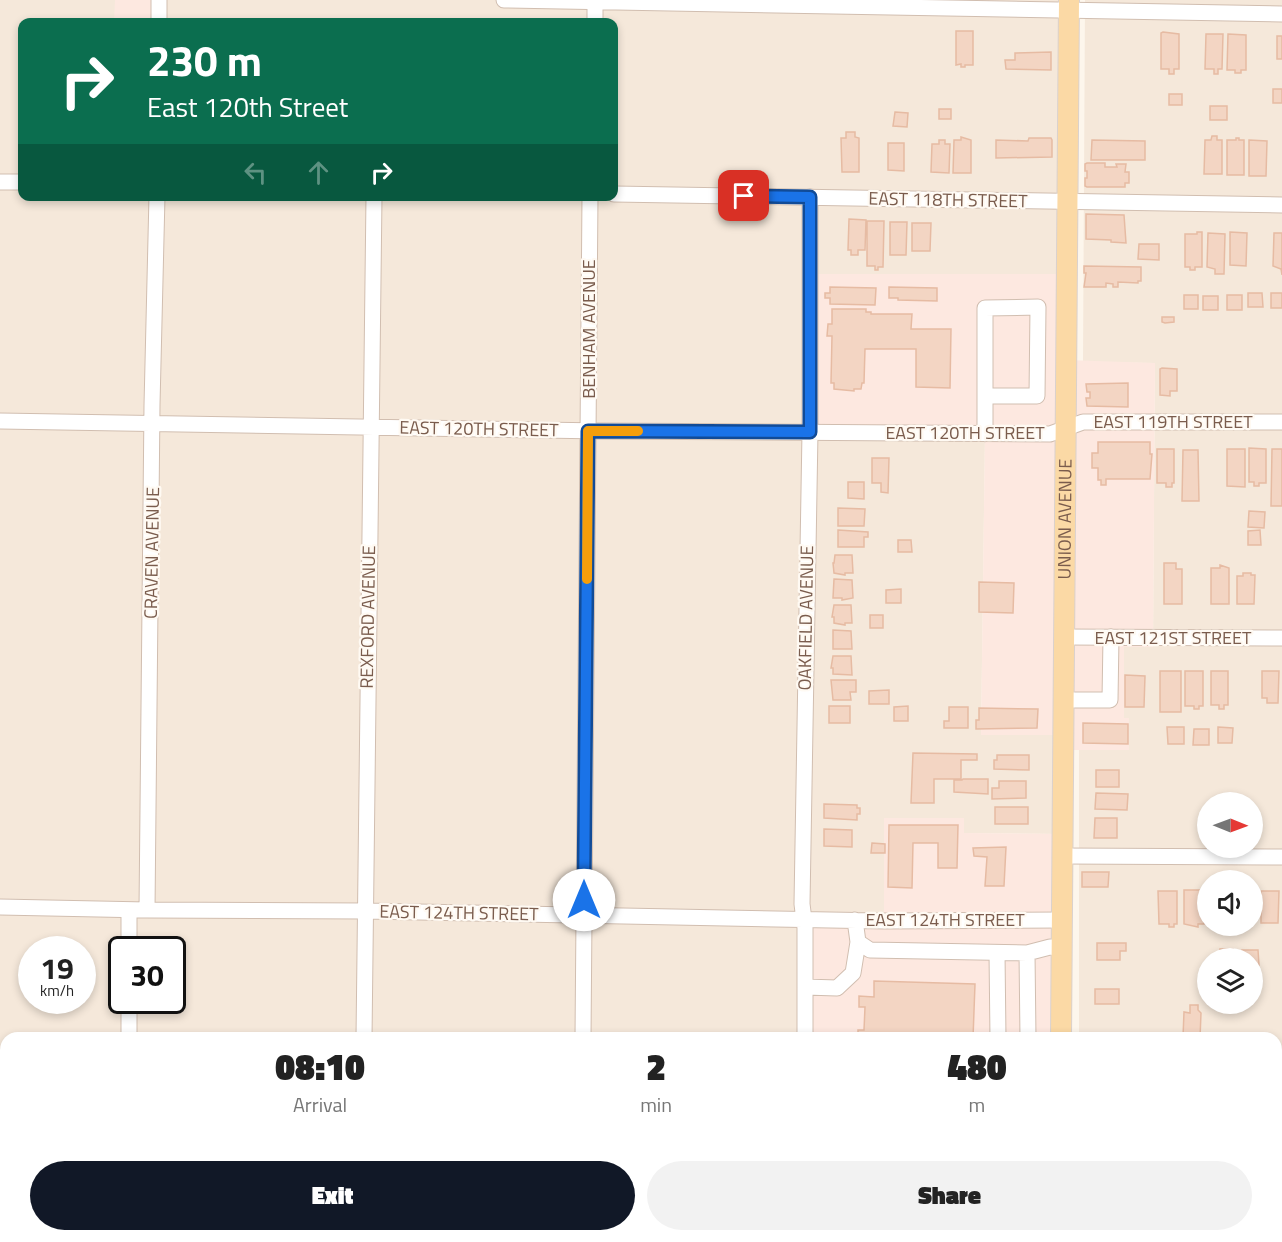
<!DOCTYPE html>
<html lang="en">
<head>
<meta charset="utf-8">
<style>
	body { margin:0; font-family:"Titillium Web",sans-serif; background:#f2f2f2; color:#222; height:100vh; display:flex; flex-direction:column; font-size:22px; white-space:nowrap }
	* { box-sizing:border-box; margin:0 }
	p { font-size:20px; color:#767676 }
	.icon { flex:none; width:33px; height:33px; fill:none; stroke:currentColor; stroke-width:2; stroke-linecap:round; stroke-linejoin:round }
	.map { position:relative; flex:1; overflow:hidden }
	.side { position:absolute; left:0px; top:1032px; width:1282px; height:210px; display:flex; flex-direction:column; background:#fff; border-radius:18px 18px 0 0; box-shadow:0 3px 9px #0003 }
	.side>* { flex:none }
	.hud { position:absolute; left:18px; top:18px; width:600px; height:183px; border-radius:12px; box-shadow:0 3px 9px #0003; background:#0b6e4f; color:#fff; overflow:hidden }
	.needle { width:39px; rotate:91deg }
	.controls { position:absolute; left:1197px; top:792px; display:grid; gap:12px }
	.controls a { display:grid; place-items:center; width:66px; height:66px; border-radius:50%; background:#fff; box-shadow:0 3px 9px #0003; font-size:30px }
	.speed { position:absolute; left:18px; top:936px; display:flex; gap:12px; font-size:30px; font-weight:700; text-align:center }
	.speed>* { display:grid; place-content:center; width:78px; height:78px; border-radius:50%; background:#fff; box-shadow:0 3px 9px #0003; line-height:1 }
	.speed small { font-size:15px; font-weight:400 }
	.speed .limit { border:3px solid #111; border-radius:9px; background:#fff; color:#111 }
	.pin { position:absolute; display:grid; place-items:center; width:51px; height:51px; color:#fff; margin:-26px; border-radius:12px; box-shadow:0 3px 9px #0006 }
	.me { position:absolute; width:66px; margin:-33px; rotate:0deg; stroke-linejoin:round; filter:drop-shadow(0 0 4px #0008) }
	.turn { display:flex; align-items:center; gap:21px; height:126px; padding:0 30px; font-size:27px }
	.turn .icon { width:78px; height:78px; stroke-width:2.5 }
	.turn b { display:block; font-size:42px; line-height:51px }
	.lanes { display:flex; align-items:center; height:57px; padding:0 30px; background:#0003; justify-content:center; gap:30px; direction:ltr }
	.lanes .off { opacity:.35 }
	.eta { display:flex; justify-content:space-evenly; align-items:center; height:102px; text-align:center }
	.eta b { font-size:36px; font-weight:800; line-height:42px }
	.cta { display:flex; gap:12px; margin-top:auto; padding:12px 30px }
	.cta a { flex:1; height:69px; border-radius:36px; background:#111827; color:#fff; font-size:24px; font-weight:800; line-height:69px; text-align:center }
	.cta a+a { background:#f2f2f2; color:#222 }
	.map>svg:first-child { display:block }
</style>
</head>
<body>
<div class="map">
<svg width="1282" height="1242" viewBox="0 0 1282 1242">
	<rect width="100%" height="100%" fill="#fdf6ec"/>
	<path fill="#f5e8da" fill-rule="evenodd" d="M0 0H1068L1066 274H809L985 434 981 734 1063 735 1062 834 964 833V819L884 921 816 1038H6V1236H1044V1242H0ZM22 22H614V196H22ZM32 950H82V1000H32ZM122 950H172V1000H122Z
		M1085 0H1282V1242H1166V1236H1276V1038H1079V750H1129V718H1124V646H1153L1155 363 1083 362ZM1208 802H1252V848H1208ZM1208 880H1252V926H1208ZM1208 958H1252V1004H1208Z"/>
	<path fill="#fde8e0" d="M115 0H159V22H114Z
		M809 274H1066V360L1155 363 1153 647H1124V718H1129V750H1063V735H981L985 434 810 432Z
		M884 818H964V833L1062 834 1061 1038H805L803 919 884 921Z
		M922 1236H1166V1242H922Z"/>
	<path fill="#f3d5c3" stroke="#e6bba3" stroke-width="1.5" d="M956 31H973V65H965V67H961V64L956 65Z
		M1163 32 1179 34V69H1174V74H1169V69H1161V33Z
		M1206 34H1223L1222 69H1218V74H1214V69H1205Z
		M1228 34 1246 35V70H1241V73H1235V70H1227Z
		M1277 36H1282V59H1277Z
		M1051 52V70L1006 69 1005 60H1015V53Z
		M1273 89H1282V103H1273Z
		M1169 94H1182V105H1169Z
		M1210 106H1227V120H1210Z
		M939 109H951V119H939Z
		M895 112 908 113 907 127 893 126Z
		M846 132H855V137L859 138V172H842L841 138H846Z
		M1212 136H1217V140H1222V174H1204L1205 140H1211Z
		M961 137 971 140V173H953L954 140H961Z
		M1029 138H1051L1052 140V157L996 158V140L1028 141Z
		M1236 138H1239V140H1244V175H1227V140H1236Z
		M939 140H945V144H950L949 173 931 172 932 144H939Z
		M1092 140 1145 141V160H1091Z
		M1249 140 1267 141 1266 176H1249Z
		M888 143H904V171L888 170Z
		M1087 163H1105V167H1117L1116 164H1126L1125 172H1129V183H1125V187H1087L1085 186V178H1087V171H1085V164Z
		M1086 214 1124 215 1126 243 1111 242V240L1086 239Z
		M849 219 866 220 865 250H858V255H851V250H848Z
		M867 221H884L883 267H878V270H875V266H867Z
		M890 222H907L906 255H890Z
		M912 223H931L930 251H912Z
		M1197 232H1202V267H1195V270H1190V267H1185V234H1197Z
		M1230 232 1247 233 1246 266 1230 265Z
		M1208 233 1225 234 1224 274H1215V269L1207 267Z
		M1274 233H1282V275L1281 269 1273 266Z
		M1139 244H1159V260L1138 259Z
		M1084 266 1141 267V281H1138V283L1118 282V287H1113V284L1106 283V287H1084L1086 273H1084Z
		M830 287 876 288 875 305 830 304V298H825V293H830Z
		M889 287 937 288V301L898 300V298H889Z
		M1248 293H1262L1263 307H1248Z
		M1271 293H1282V308H1271Z
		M1184 295H1198V309H1184Z
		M1227 295H1242V310H1227Z
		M1203 296H1218V310H1203Z
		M832 309H866V312H871V314H912L911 329H951L950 388 916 387V349H865L864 383H862L861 389H854V391L834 389V383H831L832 336H827L828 324H832Z
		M1162 317H1174V322L1165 323 1162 322Z
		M1162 368 1177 369V391H1170V396L1160 395V369Z
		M1128 383V407L1087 406 1086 398H1090V392H1087L1086 384Z
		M1098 442H1150V454H1152L1150 479H1106V485H1101V480H1098V468H1092V453H1098Z
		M1249 448 1266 449V483H1259V486H1254V482H1249Z
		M1157 449H1174V483H1172V487H1166V483H1157Z
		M1227 449H1245V487L1227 486Z
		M1272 449H1282V506H1271Z
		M1183 450H1198L1199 501H1182Z
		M872 458H889L888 493 881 492V483H872Z
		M848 482H864V499L848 498Z
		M838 508 865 509 864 526H838Z
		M1249 511 1265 512 1264 528 1248 527Z
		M838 530 868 532V537H864V547H838Z
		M1260 530 1261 545H1248V531Z
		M898 540H911L912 552H898Z
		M835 555H852L853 573H845V575L834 573 833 563H834Z
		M1164 563H1176V569H1182V604H1164Z
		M1220 565 1229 568V604H1211V568H1220Z
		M1243 573H1251V575H1255L1254 604H1237V576H1243Z
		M834 579 852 580 853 598 842 600V598H833Z
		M979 582 1014 583 1013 613 979 612Z
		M901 589V603H886V590Z
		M834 605H851L852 623H845V625L834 623V617H832Z
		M870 615H883V628H870Z
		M833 630 851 631 852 649H833Z
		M833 656H851L852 675 833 674V668H831Z
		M1160 671H1181V712H1160Z
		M1185 671H1203V706H1199V709H1194V706H1185Z
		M1211 671H1228V705H1224V709H1219V705H1211Z
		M1262 671H1279L1278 703H1267V698H1262Z
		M1125 675 1145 676 1144 707H1125Z
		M831 680H856V692H850L851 700H833Z
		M889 690V704H869V691Z
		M829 706H850V723H829Z
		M908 706V721H894V707Z
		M949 707H968V728H944V721H949Z
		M979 708 1038 709 1037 728 976 729V720H979Z
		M1083 723 1128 724V744L1083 743Z
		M1167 727H1184V744H1168Z
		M1218 727 1233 728 1232 743H1218Z
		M1194 729H1209V745H1193Z
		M913 753 977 754V760H961V779H934V803H911Z
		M997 755H1029V770L994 769V760H997Z
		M1096 770H1119V787H1096Z
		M963 779H988V794L954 792V780H962Z
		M999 781H1026V798L992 799V788H999Z
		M1096 793 1128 794 1127 810 1095 809Z
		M824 804 857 805V808H860V814H857V820L824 818Z
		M995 807H1028V824H995Z
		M1095 818H1117V838H1094Z
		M889 825H958L957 868H938V843H913L912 888 888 887Z
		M824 829 852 830V847L824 846Z
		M872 843 885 844V853H871Z
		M1006 847 1004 886H985L987 857 974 856 973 848Z
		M1082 872H1109L1108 887H1082Z
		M1184 890H1204V924H1198V927L1184 924Z
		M1158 891H1177V924H1174V927H1169V924H1159Z
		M1261 891H1279L1278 923H1261Z
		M1097 943H1126V951H1120V960H1097Z
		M1220 949H1233L1232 958H1220Z
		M1242 950H1258L1259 965H1252V958H1242Z
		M874 981 975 984 973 1038H858V1030H864L865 1007H859V996L874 997Z
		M1095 989H1119V1004H1095Z
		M1190 1005H1198V1010L1201 1013 1200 1038 1183 1037 1184 1012 1190 1013Z
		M1276 1169H1282V1180H1276Z
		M1080 1236H1160V1240L1158 1242H1080Z
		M1189 1236H1204V1242H1189Z
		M936 1239 1005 1242H936Z"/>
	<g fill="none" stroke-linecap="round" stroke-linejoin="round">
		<g stroke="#d1beb0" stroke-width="17">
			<path id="minor" d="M504 0 1282 14
				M159 22V0
				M595 22V0
				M0 182H22
				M614 194 1282 205
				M985 396H1037L1038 307 985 308V434
				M0 421 603 431 1050 434 1083 422H1282
				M1064 637 1282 638
				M1063 700H1110L1111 637
				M1062 856 1282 857
				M0 907 147 910 366 911 884 921 1062 920
				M147 910 152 405 157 196
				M855 920 858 942 870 950 1027 953
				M129 950V910
				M997 953 998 1038
				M805 987 837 988 853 973 858 942
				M129 1038V1000
				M364 1038 374 196
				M583 1038 590 196
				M805 1038V928L802 904 810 432V197
				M1028 1038 1027 953 1050 947 1061 948
				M1276 1076H1282
				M128 1242V1236
				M361 1242V1236
				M581 1242V1236
				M803 1242V1236"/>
		</g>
		<g stroke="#dad1cd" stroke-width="22">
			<g id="major">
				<path id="s1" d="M1061 1038 1069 0"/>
				<path d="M1059 1242V1236"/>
			</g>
		</g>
		<use href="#minor" stroke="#fff" stroke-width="15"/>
		<use href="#major" stroke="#fbd9a5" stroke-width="20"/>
	</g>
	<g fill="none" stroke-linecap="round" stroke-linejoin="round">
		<g stroke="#114b97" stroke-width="15">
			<path id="route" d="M584 900 588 431 810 432V197L744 196"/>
		</g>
		<use href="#route" stroke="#1a73e8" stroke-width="10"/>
		<path stroke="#f59e0b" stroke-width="10" d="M587 579 588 431H638"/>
	</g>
	<g text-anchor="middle" stroke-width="4.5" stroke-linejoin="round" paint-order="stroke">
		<g font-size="18" fill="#7a5c4d" stroke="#fffaf3">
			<text transform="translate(948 200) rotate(1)" y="6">EAST 118TH STREET</text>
			<text transform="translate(589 329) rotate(-90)" y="6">BENHAM AVENUE</text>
			<text x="1173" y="428">EAST 119TH STREET</text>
			<text transform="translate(479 429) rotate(1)" y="6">EAST 120TH STREET</text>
			<text x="965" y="439">EAST 120TH STREET</text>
			<text dy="6" stroke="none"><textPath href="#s1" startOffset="519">UNION AVENUE</textPath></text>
			<text transform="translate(152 553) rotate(-89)" y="6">CRAVEN AVENUE</text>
			<text transform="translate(368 617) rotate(-89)" y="6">REXFORD AVENUE</text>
			<text transform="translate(806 618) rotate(-89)" y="6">OAKFIELD AVENUE</text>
			<text x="1173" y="644">EAST 121ST STREET</text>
			<text transform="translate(459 913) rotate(1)" y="6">EAST 124TH STREET</text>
			<text x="945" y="926">EAST 124TH STREET</text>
		</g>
	</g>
</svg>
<div class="controls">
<a><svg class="needle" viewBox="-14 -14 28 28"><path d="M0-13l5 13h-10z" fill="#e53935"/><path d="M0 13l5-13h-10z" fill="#767676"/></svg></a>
<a><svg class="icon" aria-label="sound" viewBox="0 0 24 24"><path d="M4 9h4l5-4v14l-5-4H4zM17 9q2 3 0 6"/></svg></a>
<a><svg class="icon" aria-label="layers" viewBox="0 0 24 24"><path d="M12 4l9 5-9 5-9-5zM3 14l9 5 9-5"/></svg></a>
</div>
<div class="speed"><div>19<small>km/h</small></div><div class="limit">30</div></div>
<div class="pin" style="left:744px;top:196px;background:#d93025"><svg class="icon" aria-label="arrive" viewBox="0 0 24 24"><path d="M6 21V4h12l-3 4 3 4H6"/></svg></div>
<svg class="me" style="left:584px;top:900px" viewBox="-20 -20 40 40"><circle r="19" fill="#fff"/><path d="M0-13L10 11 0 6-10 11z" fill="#1a73e8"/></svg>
<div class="hud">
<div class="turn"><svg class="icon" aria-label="right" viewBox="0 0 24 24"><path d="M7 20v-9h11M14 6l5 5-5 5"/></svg><div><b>230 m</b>East 120th Street</div></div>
<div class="lanes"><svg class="icon off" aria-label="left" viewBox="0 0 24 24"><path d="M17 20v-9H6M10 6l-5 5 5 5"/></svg><svg class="icon off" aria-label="ahead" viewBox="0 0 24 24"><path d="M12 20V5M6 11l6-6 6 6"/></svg><svg class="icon" aria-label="right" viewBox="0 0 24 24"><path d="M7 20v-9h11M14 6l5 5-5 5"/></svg></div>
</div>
<section class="side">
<div class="eta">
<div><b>08:10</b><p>Arrival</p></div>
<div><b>2</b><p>min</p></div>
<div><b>480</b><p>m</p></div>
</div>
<div class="cta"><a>Exit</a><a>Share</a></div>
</section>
</div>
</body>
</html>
